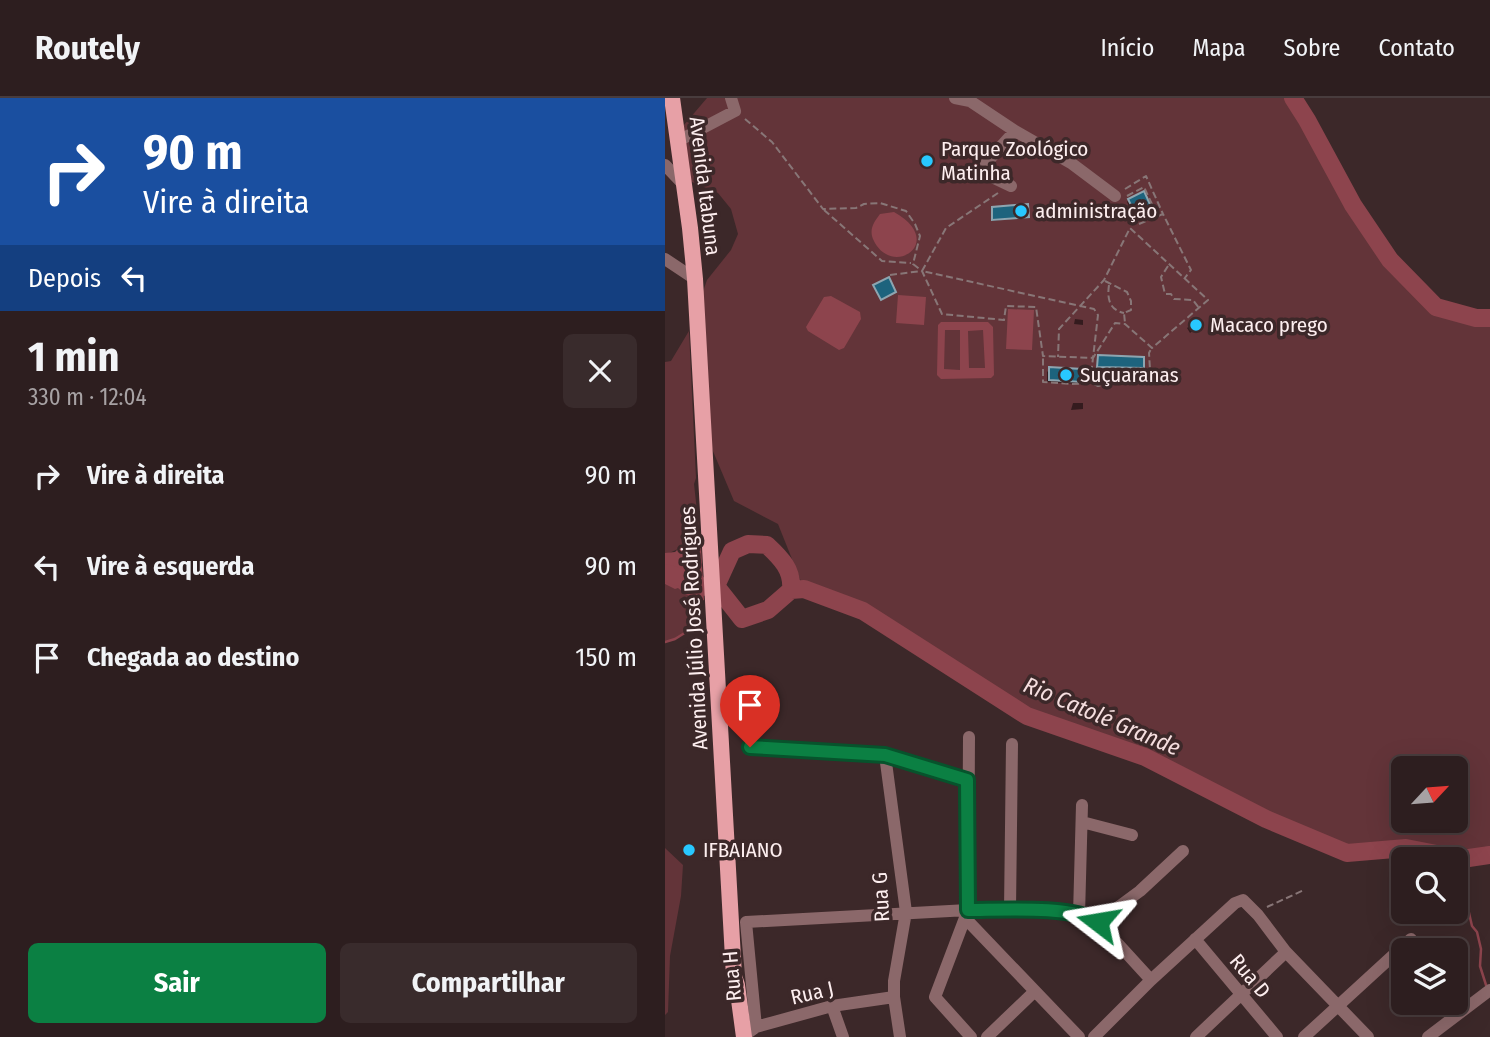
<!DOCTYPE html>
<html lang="pt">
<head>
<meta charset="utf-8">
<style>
	body { margin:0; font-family:"Fira Sans Condensed",sans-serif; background:#392b2c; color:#f1f3f6; height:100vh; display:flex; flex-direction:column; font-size:26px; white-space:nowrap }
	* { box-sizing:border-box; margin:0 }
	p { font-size:23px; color:#a7a2a4 }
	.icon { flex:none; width:38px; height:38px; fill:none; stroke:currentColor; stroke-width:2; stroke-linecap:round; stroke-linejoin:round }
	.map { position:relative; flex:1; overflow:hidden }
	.details { display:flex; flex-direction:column; background:#2d1e1f; width:665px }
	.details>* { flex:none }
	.top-card { background:#1a4fa0; color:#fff; overflow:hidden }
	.needle { width:46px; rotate:64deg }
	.fabs { position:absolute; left:726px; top:658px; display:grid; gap:14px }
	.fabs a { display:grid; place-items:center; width:77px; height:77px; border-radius:10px; background:#2d1e1f; box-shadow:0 7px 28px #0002,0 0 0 2px #483c3d; font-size:35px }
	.pin { position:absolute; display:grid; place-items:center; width:60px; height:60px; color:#fff; margin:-72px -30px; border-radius:50% 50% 50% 0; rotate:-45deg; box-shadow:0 0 7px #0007 }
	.pin .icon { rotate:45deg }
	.me { position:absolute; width:77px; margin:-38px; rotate:284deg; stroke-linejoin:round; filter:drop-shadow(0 0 5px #0008) }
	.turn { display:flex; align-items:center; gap:24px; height:147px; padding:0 28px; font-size:32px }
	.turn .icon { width:91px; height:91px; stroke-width:2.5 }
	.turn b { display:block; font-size:49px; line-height:60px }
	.then { display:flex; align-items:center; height:66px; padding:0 28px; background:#0003; gap:14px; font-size:26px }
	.round { display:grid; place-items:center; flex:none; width:74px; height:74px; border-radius:10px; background:#392b2c }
	.overview { display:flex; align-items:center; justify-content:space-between; height:119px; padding:0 28px }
	h1 { font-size:42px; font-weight:700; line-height:52px }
	.cta { display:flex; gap:14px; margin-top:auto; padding:14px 28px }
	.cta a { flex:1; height:80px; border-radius:10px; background:#0b8043; color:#fff; font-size:28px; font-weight:700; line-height:80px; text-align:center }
	.cta a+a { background:#392b2c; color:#f1f3f6 }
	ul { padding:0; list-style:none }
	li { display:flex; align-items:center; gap:21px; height:91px; padding:0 28px }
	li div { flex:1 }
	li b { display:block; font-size:26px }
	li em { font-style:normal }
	header { display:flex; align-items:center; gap:42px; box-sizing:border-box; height:98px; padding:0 35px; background:#2d1e1f; border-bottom:2px solid #483c3d }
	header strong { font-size:33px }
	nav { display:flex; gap:38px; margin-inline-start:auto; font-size:24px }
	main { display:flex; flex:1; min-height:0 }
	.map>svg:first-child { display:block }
</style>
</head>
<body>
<header>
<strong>Routely</strong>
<nav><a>Início</a><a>Mapa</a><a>Sobre</a><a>Contato</a></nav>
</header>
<main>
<section class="details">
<div class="top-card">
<div class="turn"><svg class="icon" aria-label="right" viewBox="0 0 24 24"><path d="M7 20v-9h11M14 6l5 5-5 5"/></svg><div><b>90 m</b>Vire à direita</div></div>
<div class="then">Depois<svg class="icon" aria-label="left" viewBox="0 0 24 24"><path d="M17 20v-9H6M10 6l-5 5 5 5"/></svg></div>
</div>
<div class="overview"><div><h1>1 min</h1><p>330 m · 12:04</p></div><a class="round"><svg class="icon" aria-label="close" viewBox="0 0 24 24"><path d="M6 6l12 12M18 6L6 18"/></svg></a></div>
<ul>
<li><svg class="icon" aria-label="right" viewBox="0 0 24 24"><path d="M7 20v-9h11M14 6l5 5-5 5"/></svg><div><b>Vire à direita</b></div><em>90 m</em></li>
<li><svg class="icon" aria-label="left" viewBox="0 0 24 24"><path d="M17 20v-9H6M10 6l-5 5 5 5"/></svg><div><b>Vire à esquerda</b></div><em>90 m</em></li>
<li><svg class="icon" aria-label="arrive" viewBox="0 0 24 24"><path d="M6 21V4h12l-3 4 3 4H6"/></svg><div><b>Chegada ao destino</b></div><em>150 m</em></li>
</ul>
<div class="cta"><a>Sair</a><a>Compartilhar</a></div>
</section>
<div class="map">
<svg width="825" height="939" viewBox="0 0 825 939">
	<rect width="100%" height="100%" fill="#3c2829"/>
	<path fill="#633439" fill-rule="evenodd" d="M42 0H628L642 22 688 107 725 162 771 209 811 220H825V757L797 761 741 750 682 755 601 721 480 659 362 618 198 513 139 491 113 426 69 403 42 339 33 208 42 182 66 152 73 136 66 111 53 95 20 81 13 34ZM738 670H791V723H738Z
		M24 233 31 380 29 386 36 449 13 451 0 457V264L6 263Z
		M0 478 31 494 34 526 12 540 0 544Z
		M0 750 18 767 16 798 5 858 3 914 0 917Z"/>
	<path fill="#8d444d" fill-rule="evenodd" d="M229 114C283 144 226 182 208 141 204 131 209 124 215 116Z
		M233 197 261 199 259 227 231 225Z
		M166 198 195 214 196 221 179 250 174 252 143 233 141 229 159 199Z
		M343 211 369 212 367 252 341 251Z
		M276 224H323L328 229 329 277 326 280 276 281 272 277 273 227ZM280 232H295V272L279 271ZM318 232 320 270H304L303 233Z
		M36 449 39 502 37 503 20 496 13 490 10 491 0 486V455L10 454 13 451Z"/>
	<path fill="#0007" d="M464 102 486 116 472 123 462 104Z
		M328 110 362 119 327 123Z
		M410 221 418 222V227L409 226Z
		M534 221 537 226 525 235 522 230Z
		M433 258 477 270 431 269Z
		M385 271 415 283 412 286 382 284V274Z
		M408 305H418V311L406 312Z"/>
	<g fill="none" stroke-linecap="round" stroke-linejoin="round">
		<path stroke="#8d444d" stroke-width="2.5" d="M0 544 10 541 34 526 35 499
			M797 761 799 793 807 828 812 834 816 851 815 868 821 887"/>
		<path stroke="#8d444d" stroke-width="18" d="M628 0 642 22 688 107 725 162 771 209 811 220H825
			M0 475 30 483 35 489 51 488 77 521 103 512 126 492 139 491 198 513 362 618 480 659 601 721 682 755 741 750 797 761 825 757
			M51 488 67 453 83 446 102 447C116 460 128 472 126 492"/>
	</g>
	<path fill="#1d637d" stroke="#8da5b0" stroke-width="2" d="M479 93 489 115 473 122 463 101Z
		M363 106 364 119 327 122V109Z
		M224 179 231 194 216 202 208 187Z
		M433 257 479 259V270L432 269Z
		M384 269 417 271V284L384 282Z"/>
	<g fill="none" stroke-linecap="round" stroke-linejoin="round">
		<path stroke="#887677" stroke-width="2" stroke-dasharray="7 3.5" stroke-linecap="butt" d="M80 21 107 44 158 111 191 110 199 106 215 105 241 113 250 126 255 138 248 166 257 173 277 216 339 222 341 208 371 209 378 258C395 259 412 259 428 260L450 225 460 226 487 250 543 202 465 130 439 182 394 231 393 259
			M460 91 481 78 498 116
			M333 95 281 130 257 173 429 211 433 217 426 277 428 285 406 286 378 284V259
			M462 98 479 89 492 117
			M159 112 217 163 246 165
			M474 126 498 116 526 172 519 181
			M503 168 496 179 500 196H506L509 201 528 202 534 210
			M225 177 256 173
			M440 183 462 194 466 203V212L459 215 460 225
			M444 187C442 200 444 212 459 215
			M429 286 433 288 474 281 485 272 484 255 486 251
			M602 809 639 792"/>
		<path stroke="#8b686a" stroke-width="12" d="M290 0 305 3 350 33 406 65 450 98
			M13 43 70 13 66 0
			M0 67 20 88
			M346 88 323 77 319 70 322 64 350 33
			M0 161 30 181
			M304 639 303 812 270 899 306 939
			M85 649 220 657 302 682
			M220 657 241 814 229 883V899L235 939
			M417 724 467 737
			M345 812 347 646
			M414 817 417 707
			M300 820 414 939
			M433 824 475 793 518 753
			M530 841 612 939
			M167 908 178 939
			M91 929 81 824 303 812H383L421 818 433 824 486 882
			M84 934 91 929 167 908 229 899
			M322 939 370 893
			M429 939 486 882 570 805 578 802 593 817 621 854 703 939
			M531 939 621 854
			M639 939 746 841
			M763 939 825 892"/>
		<path stroke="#e7a0a6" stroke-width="16" d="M7 0 25 130 30 181 69 878 72 887 79 939"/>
	</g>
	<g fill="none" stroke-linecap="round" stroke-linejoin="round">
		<g stroke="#07532c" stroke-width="18">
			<path id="route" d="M85 649 220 657 302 682 303 812C335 812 408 807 433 824"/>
		</g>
		<use href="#route" stroke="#0b8043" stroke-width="12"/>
	</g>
	<g fill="#28c8ff" stroke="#3c2829" stroke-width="2.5">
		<circle cx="262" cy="63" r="7"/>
		<circle cx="356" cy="113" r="7"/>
		<circle cx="531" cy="227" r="7"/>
		<circle cx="401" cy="277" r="7"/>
		<circle cx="24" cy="752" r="7"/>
	</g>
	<g text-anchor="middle" stroke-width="7" stroke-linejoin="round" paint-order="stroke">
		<g font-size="21" fill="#fdeeef" stroke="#3c2829" text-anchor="start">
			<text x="276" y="58">Parque Zoológico<tspan x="276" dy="24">Matinha</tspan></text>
			<text x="370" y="120">administração</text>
			<text x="545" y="234">Macaco prego</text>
			<text x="415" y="284">Suçuaranas</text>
			<text x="38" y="759">IFBAIANO</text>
		</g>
		<g font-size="21" fill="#fdeeef" stroke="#3c2829">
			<text transform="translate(40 88) rotate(83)" y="7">Avenida Itabuna</text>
			<text transform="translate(29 530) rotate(-93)" y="7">Avenida Júlio José Rodrigues</text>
			<text transform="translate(216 799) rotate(-93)" y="7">Rua G</text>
			<text transform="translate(67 878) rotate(-95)" y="7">Rua H</text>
			<text transform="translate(585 878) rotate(50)" y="7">Rua D</text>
			<text transform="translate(147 895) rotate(-13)" y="7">Rua J</text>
		</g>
		<g font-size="23" font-style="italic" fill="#f5dedf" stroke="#3c2829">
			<text transform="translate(437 618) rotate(23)" y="8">Rio Catolé Grande</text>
		</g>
	</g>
</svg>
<div class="fabs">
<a><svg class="needle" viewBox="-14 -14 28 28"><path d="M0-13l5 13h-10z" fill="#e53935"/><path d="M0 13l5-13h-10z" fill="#a7a2a4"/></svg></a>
<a><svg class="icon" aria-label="search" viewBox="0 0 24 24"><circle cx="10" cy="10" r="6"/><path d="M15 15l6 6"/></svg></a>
<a><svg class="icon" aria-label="layers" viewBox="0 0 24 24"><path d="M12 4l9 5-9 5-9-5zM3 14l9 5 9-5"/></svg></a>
</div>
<div class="pin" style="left:85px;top:649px;background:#d93025"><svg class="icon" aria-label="arrive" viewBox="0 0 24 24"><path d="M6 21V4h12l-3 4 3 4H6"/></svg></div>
<svg class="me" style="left:433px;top:824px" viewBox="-20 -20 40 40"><path d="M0-17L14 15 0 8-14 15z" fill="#0b8043" stroke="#fff" stroke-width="4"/></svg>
</div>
</main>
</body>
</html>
